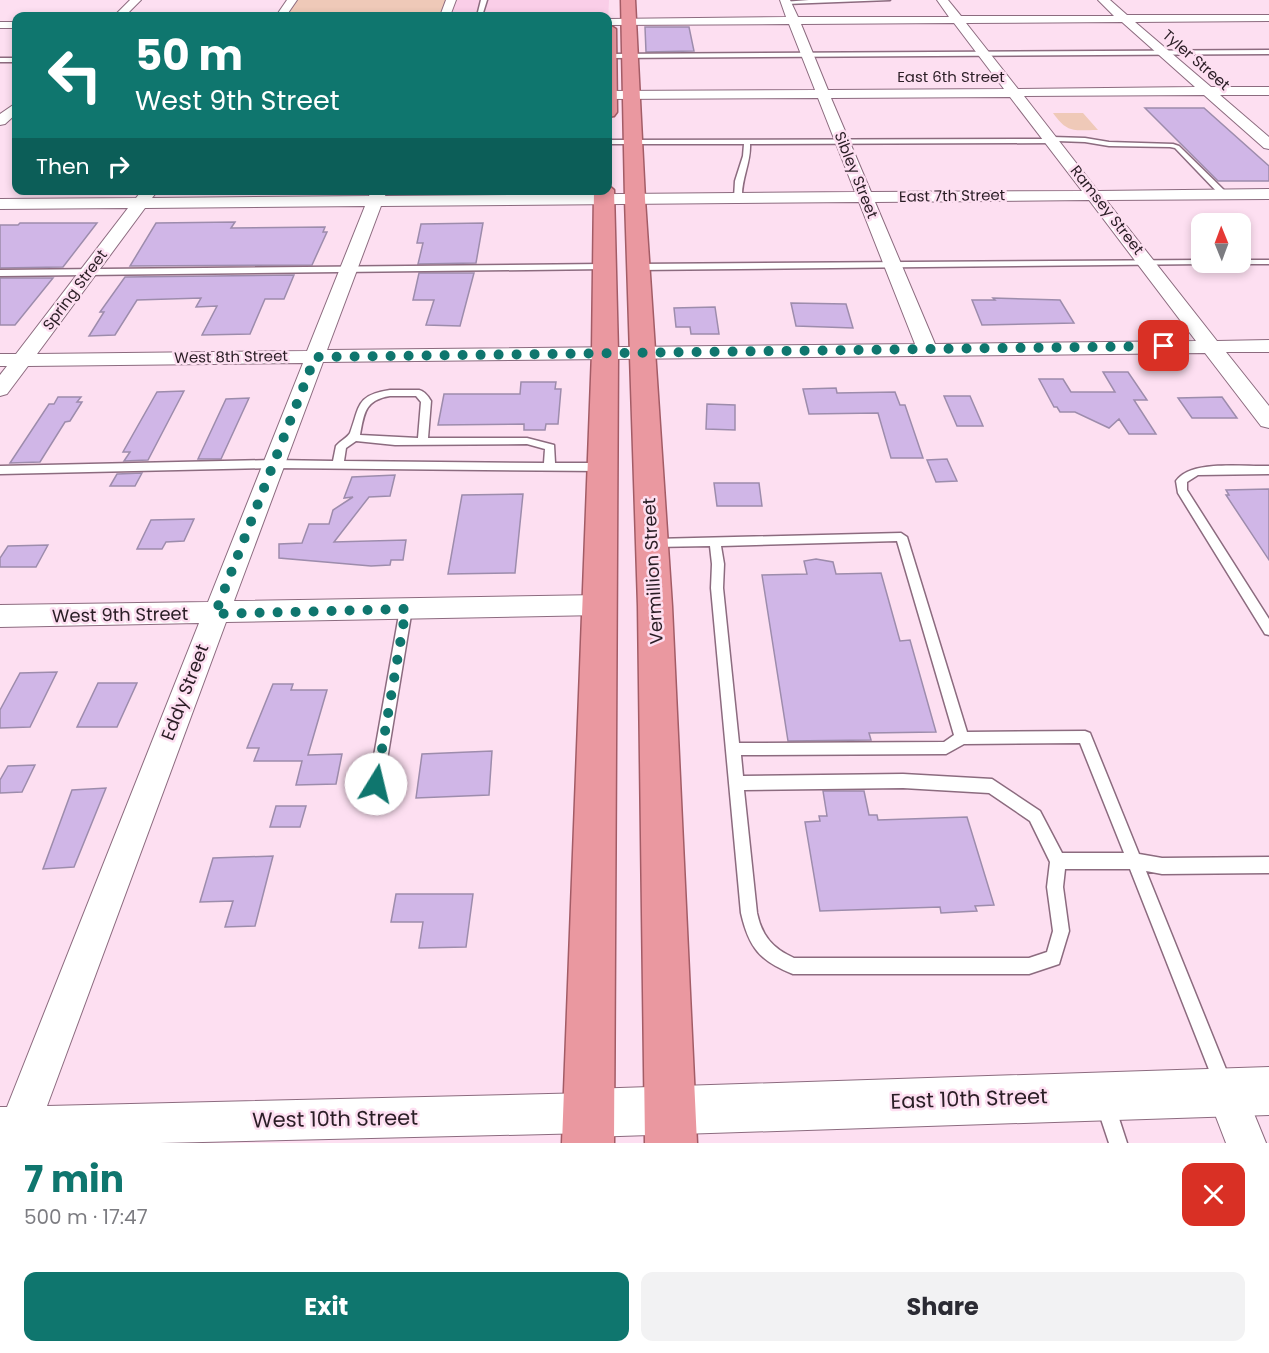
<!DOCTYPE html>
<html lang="en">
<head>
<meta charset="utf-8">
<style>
	body { margin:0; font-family:Poppins,sans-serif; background:#f2f2f3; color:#2b2b33; height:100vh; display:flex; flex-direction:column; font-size:22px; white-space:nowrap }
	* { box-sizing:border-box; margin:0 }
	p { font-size:20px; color:#7c7c81 }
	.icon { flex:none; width:33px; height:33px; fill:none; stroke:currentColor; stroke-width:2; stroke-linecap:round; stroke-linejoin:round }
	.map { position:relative; height:1143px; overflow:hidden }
	.sheet { display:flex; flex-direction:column; background:#fff; flex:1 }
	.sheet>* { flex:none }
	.hud { position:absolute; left:12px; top:12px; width:600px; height:183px; border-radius:12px; box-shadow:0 3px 9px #0003; background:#0f766e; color:#fff; overflow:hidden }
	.needle { width:39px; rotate:359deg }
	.buttons { position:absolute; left:1191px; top:213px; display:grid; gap:12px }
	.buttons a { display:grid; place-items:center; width:60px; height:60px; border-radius:12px; background:#fff; box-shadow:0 3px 9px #0003; font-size:30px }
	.pin { position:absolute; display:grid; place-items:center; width:51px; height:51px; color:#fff; margin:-26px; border-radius:12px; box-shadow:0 3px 9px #0006 }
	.me { position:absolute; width:66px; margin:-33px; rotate:9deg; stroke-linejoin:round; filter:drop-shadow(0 0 4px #0008) }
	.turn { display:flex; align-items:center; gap:21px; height:126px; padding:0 24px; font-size:27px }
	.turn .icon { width:78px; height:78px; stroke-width:2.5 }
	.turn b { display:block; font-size:42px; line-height:51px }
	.then { display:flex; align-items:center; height:57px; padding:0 24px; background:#0003; gap:12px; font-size:22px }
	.round { display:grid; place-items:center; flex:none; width:63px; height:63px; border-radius:12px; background:#f2f2f3 }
	.summary { display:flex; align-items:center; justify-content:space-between; height:102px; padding:0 24px }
	h1 { font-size:36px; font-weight:700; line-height:45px; color:#0f766e }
	.primary-button { display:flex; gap:12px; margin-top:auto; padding:12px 24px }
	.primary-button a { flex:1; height:69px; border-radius:12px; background:#0f766e; color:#fff; font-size:24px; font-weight:700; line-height:69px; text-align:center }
	.primary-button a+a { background:#f2f2f3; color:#2b2b33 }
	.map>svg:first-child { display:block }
</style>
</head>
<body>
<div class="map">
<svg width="1269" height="1143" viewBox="0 0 1269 1143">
	<rect width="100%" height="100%" fill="#fddff1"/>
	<path fill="#facee8" d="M451 0H609L608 22V16H445Z"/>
	<path fill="#efc9b8" d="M292 0H451L445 16H281Z
		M1053 113H1083L1098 130C1074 130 1068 134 1053 113Z"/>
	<path fill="#d0b6e7" stroke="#9d8cac" stroke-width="1.5" d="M645 27H689L694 51 646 52Z
		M1145 108H1204L1269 166V181H1218Z
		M235 222 231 228 325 227 323 232H327L312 265 130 266 156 223Z
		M20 223H97L63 267 0 268V225H18Z
		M483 223 476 263 418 264 423 243H417L421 224Z
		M419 273H474L460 326 426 325 434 300H413Z
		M294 275 284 299H265L250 334 202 335 217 306 196 307 201 298 137 300 115 335 89 336 104 312H100L125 277Z
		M0 278H53L15 325H0Z
		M993 298 1060 300 1074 323 982 325 972 300H995Z
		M791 303 846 304 853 328 796 326Z
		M715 307 719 334H691L690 327H676L674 308Z
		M1103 372H1128L1147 400H1134L1156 434H1129L1119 419 1109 428 1075 412H1060L1057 407H1054L1039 379H1063L1071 392H1115Z
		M521 382H556L555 389H561L558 424H546L545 430H524V424L438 425 444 394H520Z
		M836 388 837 393 895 392 900 405H905L923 458H891L878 413 809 414 803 389Z
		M184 391 148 460 124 461 130 452H123L157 392Z
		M944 396H970L983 426H957Z
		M58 397H81L77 402H82L70 421 65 422 40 462 10 463 49 404H54Z
		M1222 397 1237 418H1192L1178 398Z
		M249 398 221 459H198L226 399Z
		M707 404 735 405V430L706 429Z
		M947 459 957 481 936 482 927 460Z
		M142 473 135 486H110L117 474Z
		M395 475 390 496 369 497 334 542 406 540 403 560H391L390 565 371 566 279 558V544L302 543 309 524H329L333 510 353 497 344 498 352 477Z
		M714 483H759L762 506H717Z
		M1269 489V560L1226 495H1229L1226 490Z
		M523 494 515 573 448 574 462 495Z
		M194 519 184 541 166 542 162 549H137L151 520Z
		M48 545 36 567H0V558L8 546Z
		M816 559 833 562 836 574 881 573 900 641 910 640 936 732 869 733 871 740 788 741 762 575 807 574 804 561Z
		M57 672 30 727 0 728V710L20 673Z
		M98 683H137L117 727H77Z
		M273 684H293L291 690H327L308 755 342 754 336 784 296 785 302 761H254L259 748H247Z
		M492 751 489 795 416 798 422 754Z
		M35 765 22 792 0 793V780L8 766Z
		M106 788 74 867 43 869 72 790Z
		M823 791H864L869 815H877L878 820 967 817 994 905 975 906 977 911 941 913 940 907 820 911 805 822 820 821 819 816H827Z
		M276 806H306L300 827H270Z
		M273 856 255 926 225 927 233 901 200 902 213 858Z
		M396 894H473L466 947 419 948 423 922H391Z"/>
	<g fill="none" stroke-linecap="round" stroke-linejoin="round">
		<g stroke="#8c6b7f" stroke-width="3">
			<path id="service" d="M481 0H487L482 16H477Z
				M890 0 786 4 783 2 809 0Z
				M1269 50V54L608 58V54Z
				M0 58H16V62H0Z
				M1052 137 1085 138 1109 142 1173 144 1179 146 1228 194 1221 196 1175 148 1170 147 1109 146 1085 142 1057 141 1054 143 750 144C751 163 741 179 742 198L738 200 734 198 735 181 743 156 744 144H608V140L1049 139Z
				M1202 260V262H1206L1205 264 638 270 634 267 638 264Z
				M1240 260H1269V264H1237L1236 262H1240Z
				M603 264 607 267 606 269 0 276V270Z
				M390 390H419C424 391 428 396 431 401L428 438H527L554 445 555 463H602L607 467 602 471 273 468 0 474V466L273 460 333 461 336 446C340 441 347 438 350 433 360 406 356 395 390 390ZM390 396H416L421 402 418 438 360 435C364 413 365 400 390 396ZM356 441 395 445 527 444 545 449 544 463 344 461 346 448Z
				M1269 466V474L1198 475 1187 482V490L1269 619V635L1265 634 1178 493 1176 481C1191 459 1244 467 1269 466Z
				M901 533 907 537 967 732 1085 731 1090 733 1139 854 1162 858 1269 857V873L1162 874 1146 871 1232 1084 1229 1090 1223 1093 1217 1090 1130 869H1065L1063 887 1069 931 1059 964 1029 974H793C760 961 749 948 741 913L711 588 712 564 710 546 654 547 648 543 654 539ZM897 541 954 735 944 742 739 743 723 588 724 564 721 546ZM1080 743 1124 853H1062L1040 811 992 779 903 774 743 776 741 755 946 754 964 744ZM903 788 989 793 1030 821 1050 862 1047 887 1053 931 1047 952 1029 958H794C772 948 762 936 757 913L744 790Z
				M406 604 410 606 412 609 383 784 381 789 376 791 371 789 369 784 400 609 402 606Z
				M1105 1095 1112 1097 1127 1143H1109L1096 1104 1098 1097Z"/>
		</g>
		<g stroke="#8c6b7f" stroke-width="2">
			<path id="minor" d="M130 0H141L125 16H114Z
				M287 0H297L286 16H276Z
				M446 0H456L450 16H440Z
				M780 0H790L798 17H949L937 0H948L961 16H1114L1098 0H1110L1127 15H1269V21L1135 22 1211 87H1269V95H1220L1269 137V149L1264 148 1204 95 1024 96 1098 191 1269 189V199L1106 200 1217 341 1269 340V352H1226L1269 406V428L1261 426 1205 353 323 362 234 601 600 595 609 598 613 605 609 612 600 615 226 622 47 1106 589 1093 603 1099 609 1113 603 1127 589 1133 160 1143H0V1107H7L199 623 0 627V605L208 602 303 363 28 366 7 394 0 396V375L7 366H0V354H16L128 208 0 209V199L136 198 142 190H154L156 193 152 198 369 196 371 190H387L385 196 855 192 818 98 608 99V91L815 90 789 24 608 25V19L786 17ZM1122 22 1195 87 1018 89 966 23ZM954 23 1004 89 828 90 801 24ZM1010 97 1082 191 871 192 831 98ZM1089 200 1196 341 935 344 875 202ZM859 202 915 344 327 350 381 206ZM365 206 307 351 37 354 145 208Z
				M0 22H16V28H0Z
				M16 103V114L5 124 0 125V114Z
				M1225 1072 1239 1077 1266 1143H1226L1206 1091 1211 1077Z"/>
		</g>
		<g stroke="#8c6b7f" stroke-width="2">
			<path id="tertiary" d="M1269 1067V1115L589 1137 572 1130 565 1113 572 1096 589 1089Z"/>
		</g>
		<g stroke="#a35c66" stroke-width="3">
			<path id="trunk" d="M621 0H635L645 199 672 606 697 1143H645L638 606 625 199Z
				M608 24 616 29 617 112 614 116 608 117Z
				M608 185 614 190 618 352 614 1143H562L592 352 594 190H608Z"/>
		</g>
		<use href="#service" fill="#fff" fill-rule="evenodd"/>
		<use href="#minor" fill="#fff" fill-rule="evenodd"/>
		<use href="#tertiary" fill="#fff" fill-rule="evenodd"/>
		<use href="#trunk" fill="#ea98a0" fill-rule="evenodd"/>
	</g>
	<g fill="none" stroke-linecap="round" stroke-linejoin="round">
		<path stroke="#0f766e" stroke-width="10" stroke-dasharray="0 18" d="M376 784 406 609 215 614 315 357 1164 346"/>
	</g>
	<g text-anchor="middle" stroke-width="5" stroke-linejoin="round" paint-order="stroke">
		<g font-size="15" fill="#2a1d25" stroke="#fddff1">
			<text transform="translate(1196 60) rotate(41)" y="5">Tyler Street</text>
			<text x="951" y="82">East 6th Street</text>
			<text transform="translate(856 175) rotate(68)" y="5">Sibley Street</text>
			<text transform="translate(952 196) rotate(-1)" y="5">East 7th Street</text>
			<text transform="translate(1107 210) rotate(52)" y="5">Ramsey Street</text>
			<text transform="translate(75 290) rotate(-53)" y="5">Spring Street</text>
			<text transform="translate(231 357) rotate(-1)" y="5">West 8th Street</text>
		</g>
		<g font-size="18" fill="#2a1d25" stroke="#fddff1">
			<text transform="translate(653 571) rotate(-93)" y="6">Vermillion Street</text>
			<text transform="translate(120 615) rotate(-1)" y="6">West 9th Street</text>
			<text transform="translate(185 692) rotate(-69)" y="6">Eddy Street</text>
		</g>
		<g font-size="21" fill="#2a1d25" stroke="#fddff1">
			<text transform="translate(969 1099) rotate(-2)" y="7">East 10th Street</text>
			<text transform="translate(335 1119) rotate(-1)" y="7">West 10th Street</text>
		</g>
	</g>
</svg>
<div class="buttons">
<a><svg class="needle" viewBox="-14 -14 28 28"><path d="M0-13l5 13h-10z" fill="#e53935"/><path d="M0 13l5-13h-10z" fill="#7c7c81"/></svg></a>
</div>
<div class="pin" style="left:1164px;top:346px;background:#d93025"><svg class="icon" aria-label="arrive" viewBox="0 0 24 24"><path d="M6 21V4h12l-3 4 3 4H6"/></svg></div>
<svg class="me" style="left:376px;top:784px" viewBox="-20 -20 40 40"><circle r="19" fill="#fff"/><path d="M0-13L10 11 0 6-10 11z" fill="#0f766e"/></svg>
<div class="hud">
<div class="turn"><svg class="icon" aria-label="left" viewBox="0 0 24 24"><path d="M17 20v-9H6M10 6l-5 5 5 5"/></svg><div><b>50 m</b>West 9th Street</div></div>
<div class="then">Then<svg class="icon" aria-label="right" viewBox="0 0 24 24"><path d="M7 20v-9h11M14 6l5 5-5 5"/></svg></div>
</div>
</div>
<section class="sheet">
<div class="summary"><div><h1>7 min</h1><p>500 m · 17:47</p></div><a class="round" style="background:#d93025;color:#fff"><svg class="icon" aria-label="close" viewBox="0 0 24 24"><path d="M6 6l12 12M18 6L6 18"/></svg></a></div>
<div class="primary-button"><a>Exit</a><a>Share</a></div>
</section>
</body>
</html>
